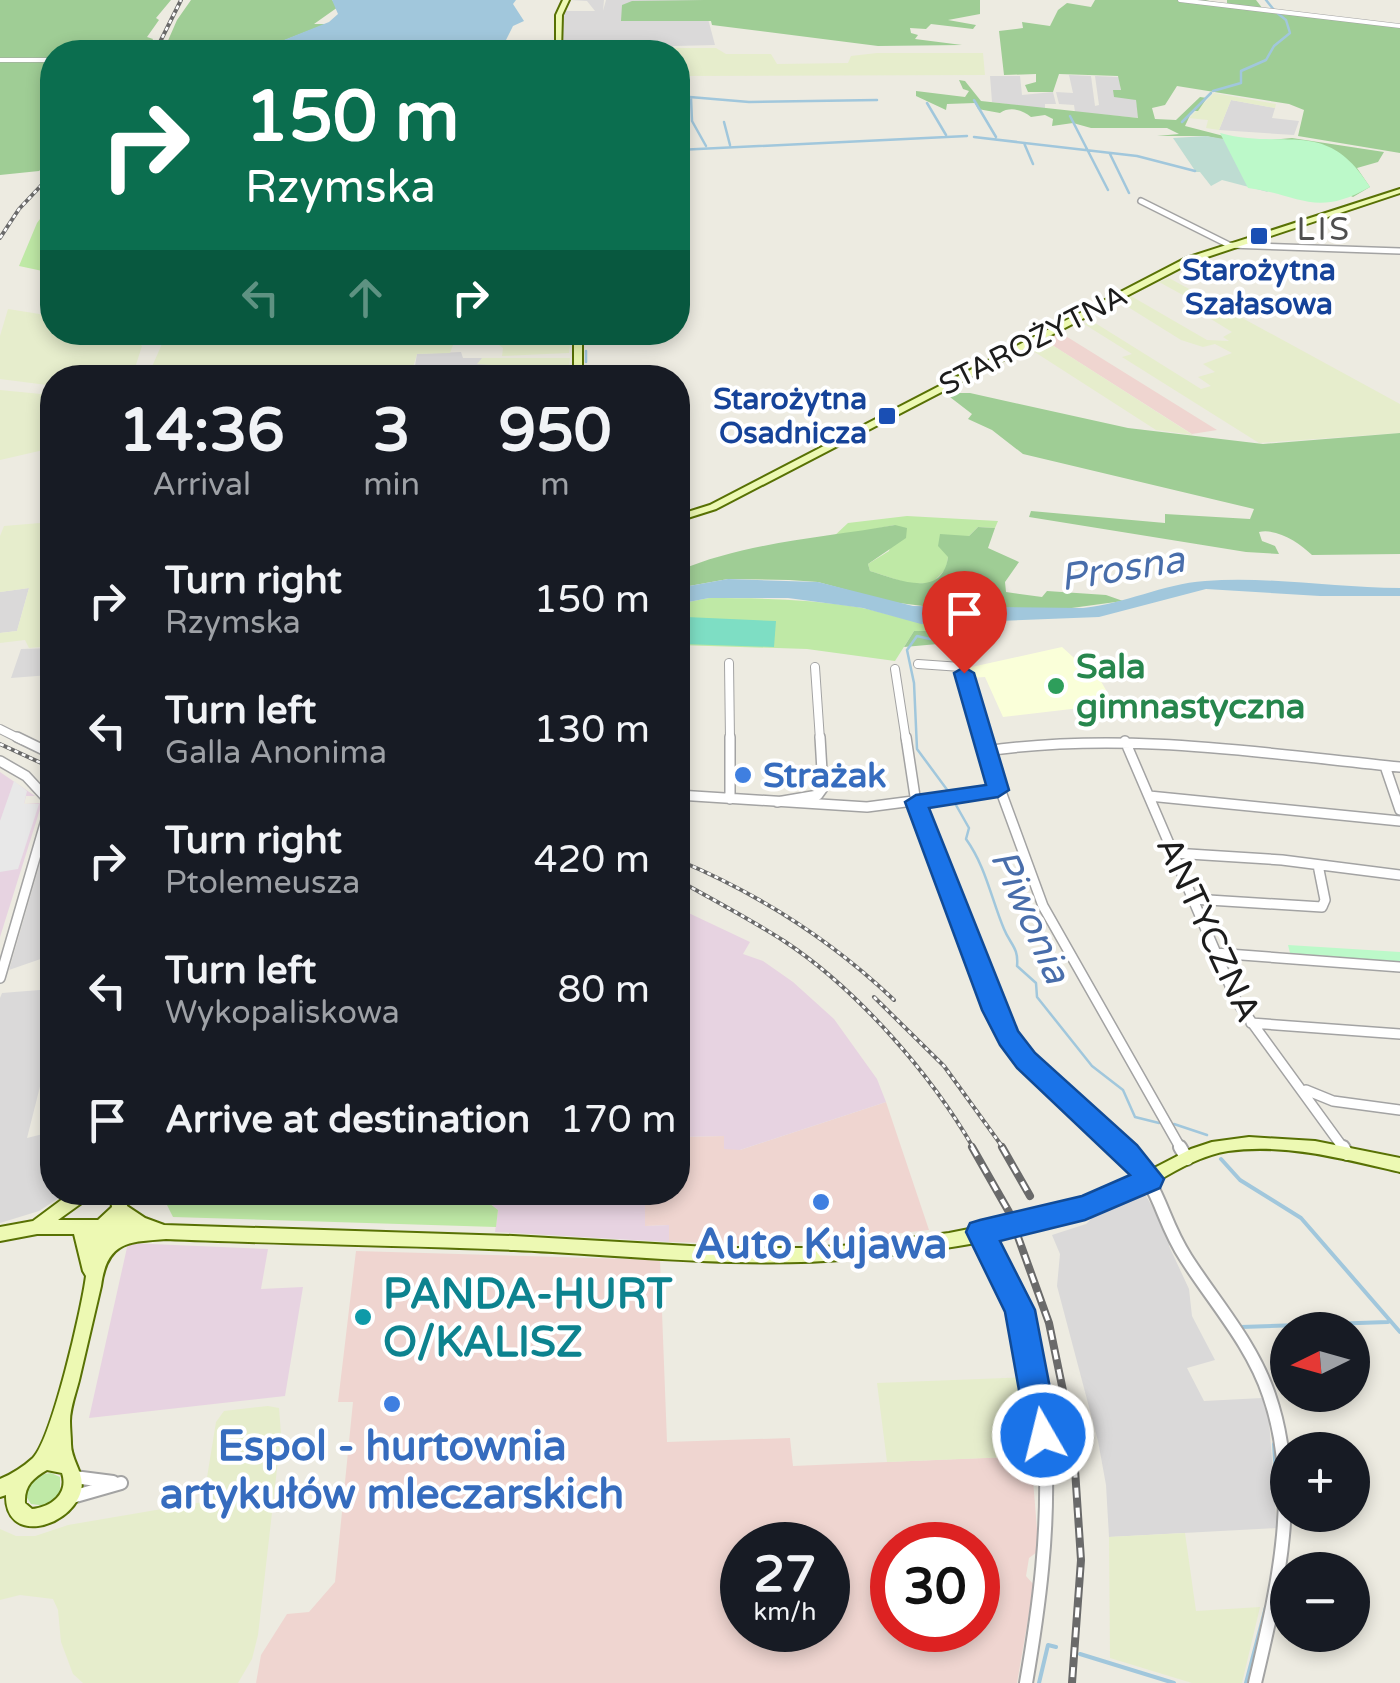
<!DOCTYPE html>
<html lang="en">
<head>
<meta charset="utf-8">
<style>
	body { margin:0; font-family:"Varela Round",sans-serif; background:#242831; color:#f1f3f6; height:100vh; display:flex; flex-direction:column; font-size:38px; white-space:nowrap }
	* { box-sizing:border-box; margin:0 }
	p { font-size:32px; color:#9ea1a6 }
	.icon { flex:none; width:55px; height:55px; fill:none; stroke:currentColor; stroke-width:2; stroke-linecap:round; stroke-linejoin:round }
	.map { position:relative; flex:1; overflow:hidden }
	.sheet { position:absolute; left:40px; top:365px; width:650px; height:840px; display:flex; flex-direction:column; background:#171b24; border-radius:40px; box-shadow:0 5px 15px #0003 }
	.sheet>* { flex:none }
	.top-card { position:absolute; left:40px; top:40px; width:650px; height:305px; border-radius:40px; box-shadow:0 5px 15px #0003; background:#0b6e4f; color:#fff; overflow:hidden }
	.needle { width:65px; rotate:265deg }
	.fabs { position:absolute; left:1270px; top:1312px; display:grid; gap:20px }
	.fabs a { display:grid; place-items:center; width:100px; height:100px; border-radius:50%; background:#171b24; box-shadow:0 5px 15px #0003; font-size:50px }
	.speed { position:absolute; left:720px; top:1522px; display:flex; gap:20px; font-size:50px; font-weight:700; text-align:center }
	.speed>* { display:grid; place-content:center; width:130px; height:130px; border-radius:50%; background:#171b24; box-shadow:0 5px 15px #0003; line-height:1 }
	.speed small { font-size:25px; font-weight:400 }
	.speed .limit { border:15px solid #d22; background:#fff; color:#111 }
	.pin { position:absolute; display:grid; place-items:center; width:85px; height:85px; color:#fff; margin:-102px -42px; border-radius:50% 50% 50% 0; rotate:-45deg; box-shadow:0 0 10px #0007 }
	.pin .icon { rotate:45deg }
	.me { position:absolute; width:110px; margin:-55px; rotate:352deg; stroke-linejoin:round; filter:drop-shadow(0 0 8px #0008) }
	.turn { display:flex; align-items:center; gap:35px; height:210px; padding:0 40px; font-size:45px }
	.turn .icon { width:130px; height:130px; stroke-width:2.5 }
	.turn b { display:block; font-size:70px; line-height:85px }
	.lanes { display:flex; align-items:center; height:95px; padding:0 40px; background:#0003; justify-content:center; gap:50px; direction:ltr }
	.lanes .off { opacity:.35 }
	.eta { display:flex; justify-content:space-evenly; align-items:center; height:170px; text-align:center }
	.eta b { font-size:60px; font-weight:700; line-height:70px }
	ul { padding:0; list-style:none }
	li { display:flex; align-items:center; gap:30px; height:130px; padding:0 40px }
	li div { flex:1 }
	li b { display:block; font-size:38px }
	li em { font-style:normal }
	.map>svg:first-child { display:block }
</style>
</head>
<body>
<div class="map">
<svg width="1400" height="1683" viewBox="0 0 1400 1683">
	<rect width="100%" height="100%" fill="#edebe1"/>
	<path fill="#dad9d9" d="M570 0H604L603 11 606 0H703L715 45 635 47V52L560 51 563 11H595L587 1Z
		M1069 75 1091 76 1095 106 1099 105 1095 76 1119 77 1121 91 1136 100 1139 118 1075 112 1074 105 1059 104 1056 92 1073 93Z
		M990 76H1020L1022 95 1053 92 1056 104H1045V109L992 102Z
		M1231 100 1275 108 1272 118 1299 121 1294 135 1219 130Z
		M461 352 463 358H482L492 365 489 373 455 376 467 377 376 378 379 368 415 366 417 354Z
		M29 588 17 631 0 633V592Z
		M52 648V682H48L50 675 11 678 21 649Z
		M52 825V955L9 970 42 856Z
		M52 989V1039L27 1138 43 1134 52 1081V1192L66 1193 39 1211 0 1223V998L2 993Z
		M1139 1195 1146 1196 1171 1239 1169 1246 1189 1289 1192 1316 1215 1360 1187 1368 1204 1401 1262 1398 1269 1420 1277 1528 1109 1537 1106 1485 1098 1441 1057 1286 1060 1254 1052 1235 1086 1224 1095 1215Z"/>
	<path fill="#efd5d0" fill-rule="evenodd" d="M1056 330 1217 430 1192 434 1041 338Z
		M886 1102 929 1230 838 1240 745 1244 669 1242V1225L645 1226V1193L678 1192V1137L725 1136 740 1150Z
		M356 1251 660 1260 667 1442 790 1438 793 1466 1031 1456 1038 1541 1037 1552 1029 1558 1026 1576 1034 1585 1017 1683H256L261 1655 287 1614 309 1612 335 1582 353 1402H338ZM742 1545H828V1630H742ZM892 1545H978V1630H892Z"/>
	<path fill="#e7d3e1" d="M0 772 35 796H26L24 804 42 803 0 937Z
		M678 908 750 942 743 954 763 961 793 982 834 1019 877 1079 886 1102 740 1150 724 1149V1136L678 1137Z
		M476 1193H645V1226L669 1225V1242L495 1232 498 1210Z
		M128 1243 268 1249 261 1289 303 1287 285 1396 89 1418Z"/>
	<path fill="#faffd9" d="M1062 647 1082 665 1091 664 1114 704 1003 717 985 677 970 678 967 668Z"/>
	<path fill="#e6edcc" d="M634 48H716L726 54H771L777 64 848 63 851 56 877 53H983L985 75 678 76V52H635Z
		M1214 93 1276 104 1275 108 1231 100 1219 130 1206 128 1208 120 1189 118Z
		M1169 278 1400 404V433L1259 443 1122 357 1132 354 1084 324 1092 321 1201 389 1211 386 1198 377 1215 372 1203 364 1232 353 1215 344 1203 347 1181 340 1120 302 1131 296 1207 340 1229 341 1223 337 1232 332 1206 316 1214 312 1159 282Z
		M8 309 52 316 46 323 52 322V332L150 333 115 339 136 341 142 346 132 377 52 378V448L0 460V390L41 394 47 385 0 379V336Z
		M184 333H474L438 334V341L507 339 508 335 539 333H571V336L562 343 570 345 569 353 502 356 503 348 499 345H453L450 353 417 354 413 367 379 368 376 377 147 378 165 337Z
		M1049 343 1193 435 1156 430 1030 349Z
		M482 358H570L569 369 565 370 493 373 489 371 491 365 477 364Z
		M52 522V556L47 571V580L52 567V646L29 648 25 640 0 643V633L17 631 29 588 0 592V536L4 526Z
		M1031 1377 1040 1456 887 1462 877 1383Z
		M268 1406 279 1408 281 1434 258 1635 252 1659 238 1683H83L73 1674 61 1642 58 1610 53 1599 20 1595 0 1600V1529L16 1536H35L68 1525 203 1502 216 1422 224 1411Z
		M1185 1533 1196 1611 1260 1607 1242 1683H1192L1110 1658 1109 1537Z"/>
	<path fill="#bfe9a6" d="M52 203V273L19 266 37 223Z
		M907 516 998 521 995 528 978 527 948 557 946 569 932 583 910 584 870 571 868 564 889 551 895 525 833 537 848 523Z
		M709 598C760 598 808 599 857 607 886 612 911 624 941 623L930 631H914L895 661 807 649 678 645V604Z
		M161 1193H476L498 1210 496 1227 173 1217Z
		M51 1473 60 1477V1493L46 1506 31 1504 26 1496C28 1482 37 1474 51 1473Z"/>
	<path fill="#9fcd95" d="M0 0H171L156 18 159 20 147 37 153 39 149 47 139 52H52V159L39 171 0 175Z
		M191 0H332L338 7 314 24H326L254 52H163L177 20Z
		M704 0H980V14L948 20 976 25 973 29 931 24 926 29 910 28 911 33 918 35 915 39 962 45 878 46 712 25 711 21H621L622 5 632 1Z
		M1095 0H1205L1227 5V0H1256L1263 9 1400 26V153L1298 136 1304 110 1289 104 1177 86 1165 105 1152 108 1155 119 1176 120 1200 97 1207 98 1198 111H1192L1185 126 1247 142 1292 138 1384 152 1378 162 1357 168 1370 187 1353 197 1246 145 1206 136H1157L1179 134 1167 128H1091L1073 123 1052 126 1053 119 1045 115 1031 117C1023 110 1010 106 1000 113L978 109 975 103 947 104 946 110 916 96V91L965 97 969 91 963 89 959 80 965 81 981 101 1138 118 1136 100 1114 97 1113 90H1121L1118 76 1059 74 1053 92H1028L1025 85 1036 82V74L1004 75 999 31 1023 28 1022 22 1050 26 1058 10 1067 3 1091 7Z
		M948 393H970L1128 428 1263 444 1400 433V554L1312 555C1300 543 1277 528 1259 532L1262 541 1275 546 1279 554 1246 552 1029 517 1031 511 1165 523V514L1250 519 1254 509 1023 454 992 430 968 419 972 414 946 394Z
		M895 525 907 528 906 538 868 564 870 571C897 579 942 600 948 557L938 546 940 534 969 536 978 527 995 528 988 548 1019 562 1005 582 1006 592 1042 597 1047 591 1106 595 1123 601 1057 610 931 607 891 602 818 582 789 580 728 579 678 588V571C746 542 822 538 895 525Z
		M995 620V623L968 627 938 644 904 647 914 631H930L941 623Z"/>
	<path fill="#bedcd2" d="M1206 136 1230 140 1268 192 1222 180 1211 186 1200 172H1196L1173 138Z"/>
	<path fill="#bcf9c9" d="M1220 133C1285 151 1326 116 1370 187 1315 218 1301 195 1248 188Z
		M1288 945 1400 952V962L1290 953Z"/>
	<path fill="#7edec4" d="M686 617 776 621 774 647 683 644Z"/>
	<path fill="#e8e8e8" d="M14 781 27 791 24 804H39L18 869 0 872V821Z"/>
	<path fill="#a1c7dc" d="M332 0H516L513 4 524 21 513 26 501 50 503 52H254L329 22 338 14Z
		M728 579 818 582 913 606 1083 608C1125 604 1162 584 1205 581 1269 576 1335 588 1400 588V596H1320L1206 589 1099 617 921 624 863 608 788 598H709L678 604V588Z"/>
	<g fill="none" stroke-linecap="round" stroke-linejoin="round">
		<path stroke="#a1c7dc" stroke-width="2.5" d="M1266 0 1274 10
			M1213 91 1241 83V71L1266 60 1274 46 1290 33 1286 20 1276 12
			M678 96 749 102 877 100
			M691 98 692 121 706 146
			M974 100 996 137
			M927 103 946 135
			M1070 116 1108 190
			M724 122 730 145
			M1182 122 1211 93
			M974 137 1137 156 1195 171
			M1024 143 1033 164
			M678 150 967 136
			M1110 154 1129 193
			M52 204 48 210 52 212
			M586 332V338
			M586 351V362
			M586 366V378
			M948 791 917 749 914 683 907 650 917 636 930 639 955 631 957 619
			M952 798 969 828 966 839C986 867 991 898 1004 929 1010 944 1019 948 1017 966L1036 983 1037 997 1092 1066 1123 1090 1135 1117 1159 1123
			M1174 1124 1207 1135"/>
		<path stroke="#a1c7dc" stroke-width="4" d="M1221 1159 1240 1180 1301 1218 1400 1332
			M1241 1327 1388 1322
			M1274 1444 1278 1505
			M1080 1654 1174 1683
			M1039 1683 1048 1645 1056 1647
			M1246 1683 1266 1607"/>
		<g stroke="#a3a3a3" stroke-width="5">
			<path id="street-far4" d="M1180 0 1400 26
				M0 60H52"/>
		</g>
		<g stroke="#a3a3a3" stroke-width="8">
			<path id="street-far3" d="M1141 201 1229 245 1400 251"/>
		</g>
		<g stroke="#a3a3a3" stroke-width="10">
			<path id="street-far2" d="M729 663 730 740
				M918 664 961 667 982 740
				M815 667 820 740
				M895 669 906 740
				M0 729 22 740"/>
		</g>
		<g stroke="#a3a3a3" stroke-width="12">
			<path id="street-far1" d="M17 737 52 754
				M730 737V799
				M906 737 916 803 999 1020 1026 1060 1123 1149
				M981 737 1043 906 1181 1149
				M1125 741 1237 1002 1344 1149
				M986 751C1125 731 1261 753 1400 767
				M0 761 26 776 51 803
				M1385 766 1400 810
				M678 795 867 807 998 790
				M1149 796 1400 821
				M777 802 818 795 823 788 820 737
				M1173 853 1282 860 1400 875
				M1193 899 1322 907 1325 900 1318 865
				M1215 953 1400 967
				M0 978 51 803
				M1251 1023 1400 1034
				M1306 1090 1333 1101 1400 1110"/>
		</g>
		<g stroke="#a3a3a3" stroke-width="16">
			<path id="street" d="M1120 1147C1163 1186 1158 1215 1186 1258 1214 1302 1252 1344 1269 1395 1302 1490 1277 1589 1255 1683
				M1180 1147 1187 1159
				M1343 1147 1347 1154
				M982 1235C1065 1375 1053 1528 1026 1683
				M74 1477 113 1482
				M72 1497 121 1483"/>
		</g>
		<g stroke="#587104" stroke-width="4">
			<path id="secondary" d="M563 0H569L562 15 561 52H556V15Z
				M1400 189V193L1192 262 716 509 678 521V515L710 505 1186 258Z
				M574 332H582V378H574Z
				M1249 1137 1315 1141 1400 1158V1172C1345 1159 1285 1143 1228 1151 1185 1158 1151 1189 1112 1205 1031 1238 940 1251 854 1259 740 1269 627 1255 514 1250 398 1245 282 1244 166 1239 128 1242 107 1241 101 1286 94 1316 87 1346 80 1376 77 1390 70 1407 70 1421 70 1429 71 1437 71 1444 71 1462 87 1475 80 1494 67 1529 5 1544 6 1495L0 1497V1479C12 1474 23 1467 33 1458 52 1439 82 1308 86 1276L83 1271 74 1234H37L0 1241V1227L33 1221 72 1192H93L90 1197 58 1220H98L112 1207 110 1192H126L127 1206 145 1218 164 1225 513 1236 726 1248H811L853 1245 949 1233 1044 1214 1100 1196 1191 1149 1212 1142ZM47 1470 62 1473C69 1494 51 1507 32 1509L25 1503C24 1486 33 1478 47 1470Z"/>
		</g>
		<use href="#street-far4" stroke="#fff" stroke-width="4"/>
		<use href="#street-far3" stroke="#fff" stroke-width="5"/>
		<use href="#street-far2" stroke="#fff" stroke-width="8"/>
		<use href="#street-far1" stroke="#fff" stroke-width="9"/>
		<use href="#street" stroke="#fff" stroke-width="12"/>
		<use href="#secondary" fill="#edf9b3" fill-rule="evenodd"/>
		<g stroke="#6a6a6a" stroke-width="4">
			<path id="rail-far1" d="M155 52 181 0
				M0 238 19 209 52 174
				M0 744 52 768
				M678 860C759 894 830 939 894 1000
				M678 880C713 900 750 919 784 941 857 989 931 1074 974 1149
				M874 997 944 1066 1004 1149"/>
		</g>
		<g stroke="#6a6a6a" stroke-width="8">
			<path id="rail" d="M972 1147 1009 1212 1049 1323 1073 1439 1081 1560 1072 1683
				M1002 1147 1030 1196"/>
		</g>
		<use href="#rail-far1" stroke="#fff" stroke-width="2.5" stroke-dasharray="4" stroke-linecap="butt"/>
		<use href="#rail" stroke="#fff" stroke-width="4" stroke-dasharray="10" stroke-linecap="butt"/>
	</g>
	<path fill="#1a73e8" stroke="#114b97" stroke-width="2.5" d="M964 667 974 673 1009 790 998 797 929 808 1018 1031 1035 1053 1137 1145 1164 1179 1160 1188 1085 1220 1000 1241 1035 1310 1059 1435 1054 1446 1043 1451 1032 1446 1027 1435 1005 1312 966 1232 970 1223 980 1220 1082 1196 1130 1175 1017 1068 1000 1045 982 1010 905 802 916 795 986 785 954 673Z"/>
	<g fill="#1a4fb4" stroke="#fff" stroke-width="4">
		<rect x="1249" y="226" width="20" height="20" rx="5"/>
		<rect x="877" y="406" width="20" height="20" rx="5"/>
	</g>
	<circle fill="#2e9e5b" stroke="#fff" stroke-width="4" cx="1056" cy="686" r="10"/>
	<g fill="#3f7fe0" stroke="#fff" stroke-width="4">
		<circle cx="743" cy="775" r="10"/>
		<circle cx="821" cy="1202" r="10"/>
		<circle cx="392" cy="1404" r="10"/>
	</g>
	<circle fill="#0f9aa8" stroke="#fff" stroke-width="4" cx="363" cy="1317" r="10"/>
	<g text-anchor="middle" stroke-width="8" stroke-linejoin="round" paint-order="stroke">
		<g font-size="30" font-weight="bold" fill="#164399" stroke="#fff">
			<text x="1259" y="280">Starożytna<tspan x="1259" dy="34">Szałasowa</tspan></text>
			<text x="867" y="409" text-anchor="end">Starożytna<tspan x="867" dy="34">Osadnicza</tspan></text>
		</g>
		<g font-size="30" fill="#1c1c1c" stroke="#fff">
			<text transform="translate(1033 340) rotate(-27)" y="10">STAROŻYTNA</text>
		</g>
		<g font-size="32" letter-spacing="2.5" fill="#4f4f4f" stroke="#fff">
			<text x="1324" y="240">LIS</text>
		</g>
		<g font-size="35" font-weight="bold" fill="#27864d" stroke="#fff" text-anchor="start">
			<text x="1076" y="678">Sala<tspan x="1076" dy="40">gimnastyczna</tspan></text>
		</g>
		<g font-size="35" font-weight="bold" fill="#366cbe" stroke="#fff" text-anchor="start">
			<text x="763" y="787">Strażak</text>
		</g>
		<g font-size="35" fill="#1c1c1c" stroke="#fff">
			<text transform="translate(1209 929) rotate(65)" y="12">ANTYCZNA</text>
		</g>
		<g font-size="38" font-style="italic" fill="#496eab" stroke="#fff">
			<text transform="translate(1122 568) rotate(-9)" y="13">Prosna</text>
			<text transform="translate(1031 916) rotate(66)" y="13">Piwonia</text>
		</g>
		<g font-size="42" font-weight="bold" fill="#366cbe" stroke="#fff">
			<text x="821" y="1258">Auto Kujawa</text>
			<text x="392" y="1460">Espol - hurtownia<tspan x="392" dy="48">artykułów mleczarskich</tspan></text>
		</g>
		<g font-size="42" font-weight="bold" fill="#0d838f" stroke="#fff" text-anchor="start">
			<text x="383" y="1308">PANDA-HURT<tspan x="383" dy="48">O/KALISZ</tspan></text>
		</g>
	</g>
</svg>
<div class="fabs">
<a><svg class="needle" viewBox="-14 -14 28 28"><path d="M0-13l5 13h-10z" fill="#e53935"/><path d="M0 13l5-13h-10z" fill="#9ea1a6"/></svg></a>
<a>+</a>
<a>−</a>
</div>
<div class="speed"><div>27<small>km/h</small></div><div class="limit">30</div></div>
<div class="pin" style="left:964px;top:673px;background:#d93025"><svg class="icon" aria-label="arrive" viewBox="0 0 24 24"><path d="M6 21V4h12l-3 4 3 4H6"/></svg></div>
<svg class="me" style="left:1043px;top:1435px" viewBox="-20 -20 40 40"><circle r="17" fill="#1a73e8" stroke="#fff" stroke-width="3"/><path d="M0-11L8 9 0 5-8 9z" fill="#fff"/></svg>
<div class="top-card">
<div class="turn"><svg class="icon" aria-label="right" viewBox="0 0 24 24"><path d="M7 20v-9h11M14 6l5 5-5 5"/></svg><div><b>150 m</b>Rzymska</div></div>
<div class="lanes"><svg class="icon off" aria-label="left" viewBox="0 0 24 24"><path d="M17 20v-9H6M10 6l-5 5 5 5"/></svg><svg class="icon off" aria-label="ahead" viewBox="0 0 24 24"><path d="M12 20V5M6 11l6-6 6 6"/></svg><svg class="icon" aria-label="right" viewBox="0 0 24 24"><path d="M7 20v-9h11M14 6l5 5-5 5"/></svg></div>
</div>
<section class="sheet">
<div class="eta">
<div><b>14:36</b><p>Arrival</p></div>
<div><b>3</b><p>min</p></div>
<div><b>950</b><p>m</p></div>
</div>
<ul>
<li><svg class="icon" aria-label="right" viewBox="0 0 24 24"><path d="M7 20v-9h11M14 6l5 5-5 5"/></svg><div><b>Turn right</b><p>Rzymska</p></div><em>150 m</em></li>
<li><svg class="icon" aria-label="left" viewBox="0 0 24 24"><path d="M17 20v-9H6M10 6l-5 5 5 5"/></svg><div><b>Turn left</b><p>Galla Anonima</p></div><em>130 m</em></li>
<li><svg class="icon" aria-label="right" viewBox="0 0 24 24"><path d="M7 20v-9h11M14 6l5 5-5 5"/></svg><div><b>Turn right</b><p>Ptolemeusza</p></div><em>420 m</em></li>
<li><svg class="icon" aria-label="left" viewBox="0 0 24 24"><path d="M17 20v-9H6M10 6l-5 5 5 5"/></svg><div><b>Turn left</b><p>Wykopaliskowa</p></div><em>80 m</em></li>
<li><svg class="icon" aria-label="arrive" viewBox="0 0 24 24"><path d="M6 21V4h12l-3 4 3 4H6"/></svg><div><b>Arrive at destination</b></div><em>170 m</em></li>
</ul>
</section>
</div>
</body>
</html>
